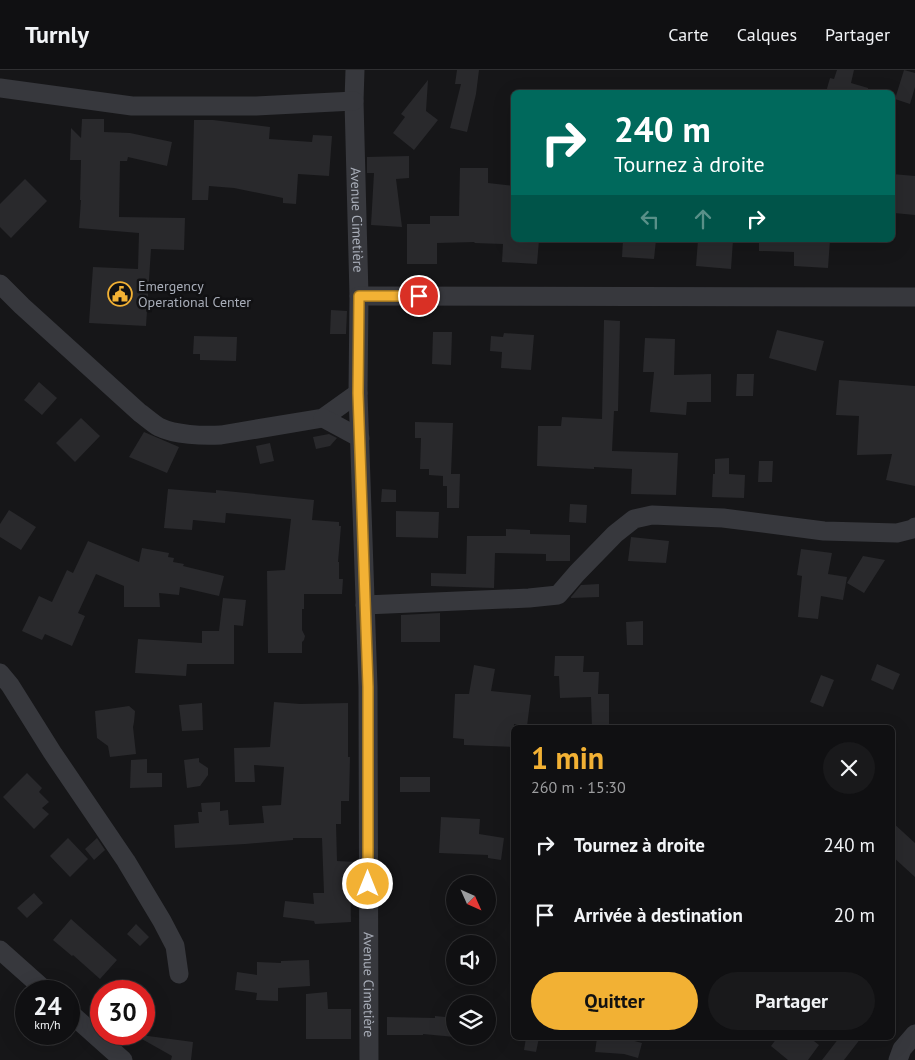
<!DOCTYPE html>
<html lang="fr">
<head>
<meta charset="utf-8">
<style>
	body { margin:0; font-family:"PT Sans",sans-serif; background:#19191b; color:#f1f3f6; height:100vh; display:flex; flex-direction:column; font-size:19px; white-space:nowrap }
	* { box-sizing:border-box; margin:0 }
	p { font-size:16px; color:#9c9d9f }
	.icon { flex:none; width:28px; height:28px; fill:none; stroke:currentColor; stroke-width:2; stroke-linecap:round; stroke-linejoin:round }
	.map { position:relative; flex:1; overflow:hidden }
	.side { position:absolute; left:511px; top:655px; width:384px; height:315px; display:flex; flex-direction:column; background:#101012; border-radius:8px; box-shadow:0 5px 20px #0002,0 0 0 1px #303032 }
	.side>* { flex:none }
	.hud { position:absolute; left:511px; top:20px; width:384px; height:152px; border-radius:8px; box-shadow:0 5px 20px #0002,0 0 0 1px #303032; background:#00695c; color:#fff; overflow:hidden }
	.needle { width:32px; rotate:135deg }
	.buttons { position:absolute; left:446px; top:805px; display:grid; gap:10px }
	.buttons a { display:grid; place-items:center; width:50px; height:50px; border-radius:50%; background:#101012; box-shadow:0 5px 20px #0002,0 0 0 1px #303032; font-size:25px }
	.speed { position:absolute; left:15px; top:910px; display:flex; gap:10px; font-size:25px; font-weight:700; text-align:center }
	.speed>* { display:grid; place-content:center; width:65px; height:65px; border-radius:50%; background:#101012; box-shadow:0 5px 20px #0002,0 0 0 1px #303032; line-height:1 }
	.speed small { font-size:12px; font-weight:400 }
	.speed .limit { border:8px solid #d22; background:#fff; color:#111 }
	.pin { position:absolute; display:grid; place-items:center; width:42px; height:42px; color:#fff; margin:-21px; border:2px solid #fff; border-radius:50%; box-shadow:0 1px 5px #0007 }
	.me { position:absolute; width:55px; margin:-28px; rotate:0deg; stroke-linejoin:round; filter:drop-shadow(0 0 4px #0008) }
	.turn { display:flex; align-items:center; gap:18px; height:105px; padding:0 20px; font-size:22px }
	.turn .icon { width:65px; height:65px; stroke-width:2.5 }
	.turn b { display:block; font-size:35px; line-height:42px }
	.lanes { display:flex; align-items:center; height:48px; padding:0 20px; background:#0003; justify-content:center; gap:25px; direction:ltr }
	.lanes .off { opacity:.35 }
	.round { display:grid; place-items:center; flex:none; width:52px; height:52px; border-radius:26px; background:#19191b }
	.summary { display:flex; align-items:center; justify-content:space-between; height:85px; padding:0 20px }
	h1 { font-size:30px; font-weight:600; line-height:38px; color:#f2b134 }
	.action { display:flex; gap:10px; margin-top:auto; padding:10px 20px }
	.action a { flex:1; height:58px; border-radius:30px; background:#f2b134; color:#111; font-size:20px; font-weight:600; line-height:58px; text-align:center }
	.action a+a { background:#19191b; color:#f1f3f6 }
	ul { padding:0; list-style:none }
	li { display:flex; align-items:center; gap:15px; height:70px; padding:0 20px }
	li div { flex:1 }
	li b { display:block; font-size:19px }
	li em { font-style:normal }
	header { display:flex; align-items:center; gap:30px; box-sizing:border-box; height:70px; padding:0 25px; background:#101012; border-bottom:1px solid #303032 }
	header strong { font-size:24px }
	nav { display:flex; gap:28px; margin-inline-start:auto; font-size:18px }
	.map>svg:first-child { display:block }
</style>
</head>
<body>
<header>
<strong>Turnly</strong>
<nav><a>Carte</a><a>Calques</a><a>Partager</a></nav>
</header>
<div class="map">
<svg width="915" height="990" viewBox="0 0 915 990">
	<rect width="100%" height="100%" fill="#161618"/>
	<path fill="#29292c" d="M457 0H479L476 24 467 62 450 58 461 14H455Z
		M837 0H854L851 13 868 18V22H826L830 8 834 9Z
		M904 0 915 3V17L910 34 895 29Z
		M428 10 426 41 438 50 414 80 393 63 405 47 401 44Z
		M82 49H104V62L130 63 172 72 167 96 128 87 127 91H120L119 147 185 148 184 180 151 179 146 256 89 253 93 197 138 199 139 163 79 158 81 130H80L81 90H70L71 58 81 68Z
		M194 50H213L270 57 269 69 312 72 313 65 332 66 329 106 298 104 296 134 283 133V128L234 118 209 116 208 130H192Z
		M409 86V108L396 109 402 157 371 155 374 103H367V87Z
		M460 98H488V113L514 116V170H539L537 194 502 192 503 174 474 173 475 172 437 173V194H407V154H430V146H459Z
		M892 104 915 106V145L894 143 896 123H892Z
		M25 109 47 131 11 168 0 157V134Z
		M623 170H656L654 189 622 187Z
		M698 170H733L731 199 696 196Z
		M759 170H830L828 198 794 196V182L759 181Z
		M331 240 347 241 346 264H330Z
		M604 250 620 251 618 341H614L612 381 678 383 676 425 631 424 632 399 594 397V399L537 396 538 356H561L562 347 602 349Z
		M777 260 824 271 816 301 769 288Z
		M433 262H452L451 295 432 294Z
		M504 263 534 265 531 300 501 298 502 282 490 281 491 266 503 267Z
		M194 266 237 267 236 291 200 290V284H193Z
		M645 268 675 269 674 305 711 304V332H687L686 345 650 342 654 302H643Z
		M737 304H754L753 326H736Z
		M839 310 915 316V416L886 410 892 384 857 385 859 346 836 345Z
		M39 312 57 328 42 345 24 330Z
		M81 348 100 366 75 392 56 373Z
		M415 352 453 353 451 404H460L459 438H447V416H443V406L429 405V399H420L421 368H415Z
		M144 362 179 377 167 403 129 387Z
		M329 364 337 368 330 376 316 379 313 367Z
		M270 373 274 391 260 394 256 376Z
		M729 388V404L745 405 744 428 712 427 713 404H715V389Z
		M759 391H773L772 412H758Z
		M168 419 216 423V420L314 430 312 450 339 452V456H341L338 492H339V509H343L342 524H304V539H302V560L305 566 304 570 302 572V583H268L267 501 285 500 291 449 226 443 225 453 193 450 192 460 164 458Z
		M382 419 396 420V432H381Z
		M570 434 587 435 586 453 569 452Z
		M9 440 36 457 21 480 0 467V454Z
		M396 441 439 442 438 468 396 467Z
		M506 459 530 460V464L570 465V491H546V484L495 483 494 518 431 516V503L466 504 467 466H506Z
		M631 467 669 471 666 493 628 491Z
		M88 471 139 492 142 478 169 483 168 487 174 488 173 492 184 494 183 496 224 506 219 526 180 517 179 525 159 523 160 537H124V516L96 504 78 543 85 546 72 576 45 564 42 570 22 561 39 526 52 532 67 500 73 503Z
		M801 479 832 483 828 504 847 507 843 530 821 526 818 549 798 547 802 506 797 505Z
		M863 486 885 490 864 523 847 513Z
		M599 514V527L571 528V527L581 515Z
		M223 528 246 530 243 556 234 555V594H187L186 606 135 603 138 569 202 573V561H219Z
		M440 543V572H401V545Z
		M643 551V575H627L626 552Z
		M555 586H584L583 602H599L598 624H609V658H592L591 627 560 628 559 606H554Z
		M877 594 900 604 893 620 871 610Z
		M474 595 495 599 491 621 531 625 527 656 514 654V677L464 675V669L453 668 455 624H469Z
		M821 605 834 610 823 637 810 632Z
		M274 632 300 634 348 633V687H350L349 731H341V754H336L337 791 357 792V809H350L351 852 315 854 314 851 283 847 285 831 314 834 313 823H324L322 768H293V770L245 774 175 778 174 755 199 753 198 742H202L201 733 220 732V741L228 740 229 755 264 753 262 736 281 735 284 697 254 695 255 712H235L234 678 270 677Z
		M202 633 203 660 182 661 179 635Z
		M129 636 135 641 134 652 133 657 136 684 110 687 108 676 97 668 95 641Z
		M199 688V692L208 698V705L200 716 187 718 184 690Z
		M147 689V703H162V717L130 718 131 690Z
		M27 703 42 718 39 722 49 732 42 738 49 744 34 759 3 727Z
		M400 707H430V722H400Z
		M441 747 480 749 479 764 504 768 501 790 488 788V785L439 783Z
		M892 752 915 773V807L892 786Z
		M68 768 88 789 70 807 50 786Z
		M97 768 105 780 94 790 85 779Z
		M34 823 43 833 27 848 17 838Z
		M71 849 117 890 100 909 73 885 72 886 53 870Z
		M136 854 149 867 140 876 127 864Z
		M309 890 310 916 278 918V931L256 930 257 923 235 920 237 902 257 905V892L281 893V891Z
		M327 922 328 939H351V969H306V924Z
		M435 946 455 948V967L423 964V965H387V947L435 948Z
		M133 964 193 972 191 990H171L172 986Z
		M526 968H539L536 982 524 980Z
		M597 968H623L642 973 638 988 624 984 595 982Z
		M777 968H810L819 975 808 990H788L771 976Z
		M839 968H861L844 990H822Z"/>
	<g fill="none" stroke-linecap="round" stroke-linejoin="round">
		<g stroke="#37383d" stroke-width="19">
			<path id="s1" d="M355 0 354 31 359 226 358 323 368 617 369 990"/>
			<path d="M0 18 132 36H256L354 31"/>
			<path d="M0 214 22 236 140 343C146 347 152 353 159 357 175 365 203 366 221 365L323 348 358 323"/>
			<path d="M359 226 915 227"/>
			<path d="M323 348 360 368"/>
			<path d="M365 535 529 528 558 525 577 503 615 464 634 449 652 445 723 448 824 461 897 463 913 459 915 457"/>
			<path d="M0 603 10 615 52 682 126 791 162 851 175 876 179 904"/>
			<path d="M0 880 46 921"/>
			<path d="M69 942 123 990"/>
			<path d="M898 990 902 979 915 964"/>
		</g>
	</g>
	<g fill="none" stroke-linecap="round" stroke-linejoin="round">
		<g stroke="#9d7322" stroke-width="12">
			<path id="route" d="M368 814V617L358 323 359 226H419"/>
		</g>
		<use href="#route" stroke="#f2b134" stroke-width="9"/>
	</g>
	<defs>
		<g id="civic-ring" transform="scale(1.25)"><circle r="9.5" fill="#111113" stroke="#f2b134" stroke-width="1.5"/><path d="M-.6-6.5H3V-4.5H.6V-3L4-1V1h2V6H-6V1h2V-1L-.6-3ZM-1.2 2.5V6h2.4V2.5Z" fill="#f2b134"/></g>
	</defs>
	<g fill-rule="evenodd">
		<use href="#civic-ring" x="120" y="224"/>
	</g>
	<g text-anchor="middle" stroke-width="5" stroke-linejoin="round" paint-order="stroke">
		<g font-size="14" fill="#a8adb8" stroke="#111113">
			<text dy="5" stroke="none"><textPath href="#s1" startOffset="150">Avenue Cimetière</textPath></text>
			<text dy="5" stroke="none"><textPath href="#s1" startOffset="915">Avenue Cimetière</textPath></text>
		</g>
		<g font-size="14" fill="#a8adb8" stroke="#111113" text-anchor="start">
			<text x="138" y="221">Emergency<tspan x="138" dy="16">Operational Center</tspan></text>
		</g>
	</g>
</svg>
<div class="buttons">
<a><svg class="needle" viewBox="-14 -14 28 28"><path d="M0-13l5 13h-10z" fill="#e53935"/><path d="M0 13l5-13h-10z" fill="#9c9d9f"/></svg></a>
<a><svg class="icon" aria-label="sound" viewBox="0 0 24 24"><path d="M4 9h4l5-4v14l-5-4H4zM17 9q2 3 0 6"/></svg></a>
<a><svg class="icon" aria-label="layers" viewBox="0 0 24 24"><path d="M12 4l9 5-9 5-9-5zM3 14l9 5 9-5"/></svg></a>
</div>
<div class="speed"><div>24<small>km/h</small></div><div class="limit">30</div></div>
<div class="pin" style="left:419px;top:226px;background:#d93025"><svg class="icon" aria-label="arrive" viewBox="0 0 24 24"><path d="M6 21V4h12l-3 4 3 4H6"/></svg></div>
<svg class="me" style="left:368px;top:814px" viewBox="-20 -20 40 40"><circle r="17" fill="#f2b134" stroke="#fff" stroke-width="3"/><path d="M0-11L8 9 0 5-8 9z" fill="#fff"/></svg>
<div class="hud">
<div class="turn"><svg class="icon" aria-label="right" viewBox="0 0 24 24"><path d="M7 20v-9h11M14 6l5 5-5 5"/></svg><div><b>240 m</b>Tournez à droite</div></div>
<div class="lanes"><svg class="icon off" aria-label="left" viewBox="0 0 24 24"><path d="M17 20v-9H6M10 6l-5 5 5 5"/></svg><svg class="icon off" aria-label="ahead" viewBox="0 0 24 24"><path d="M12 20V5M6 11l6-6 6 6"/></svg><svg class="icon" aria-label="right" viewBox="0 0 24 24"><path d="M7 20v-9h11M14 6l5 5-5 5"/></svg></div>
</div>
<section class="side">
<div class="summary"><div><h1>1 min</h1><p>260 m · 15:30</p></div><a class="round"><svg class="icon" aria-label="close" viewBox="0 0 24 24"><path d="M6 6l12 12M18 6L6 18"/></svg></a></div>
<ul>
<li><svg class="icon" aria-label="right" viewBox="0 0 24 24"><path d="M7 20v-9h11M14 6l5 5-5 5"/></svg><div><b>Tournez à droite</b></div><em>240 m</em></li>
<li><svg class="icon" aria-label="arrive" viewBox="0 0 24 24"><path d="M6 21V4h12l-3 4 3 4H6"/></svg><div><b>Arrivée à destination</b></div><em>20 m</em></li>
</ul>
<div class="action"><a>Quitter</a><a>Partager</a></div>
</section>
</div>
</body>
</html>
